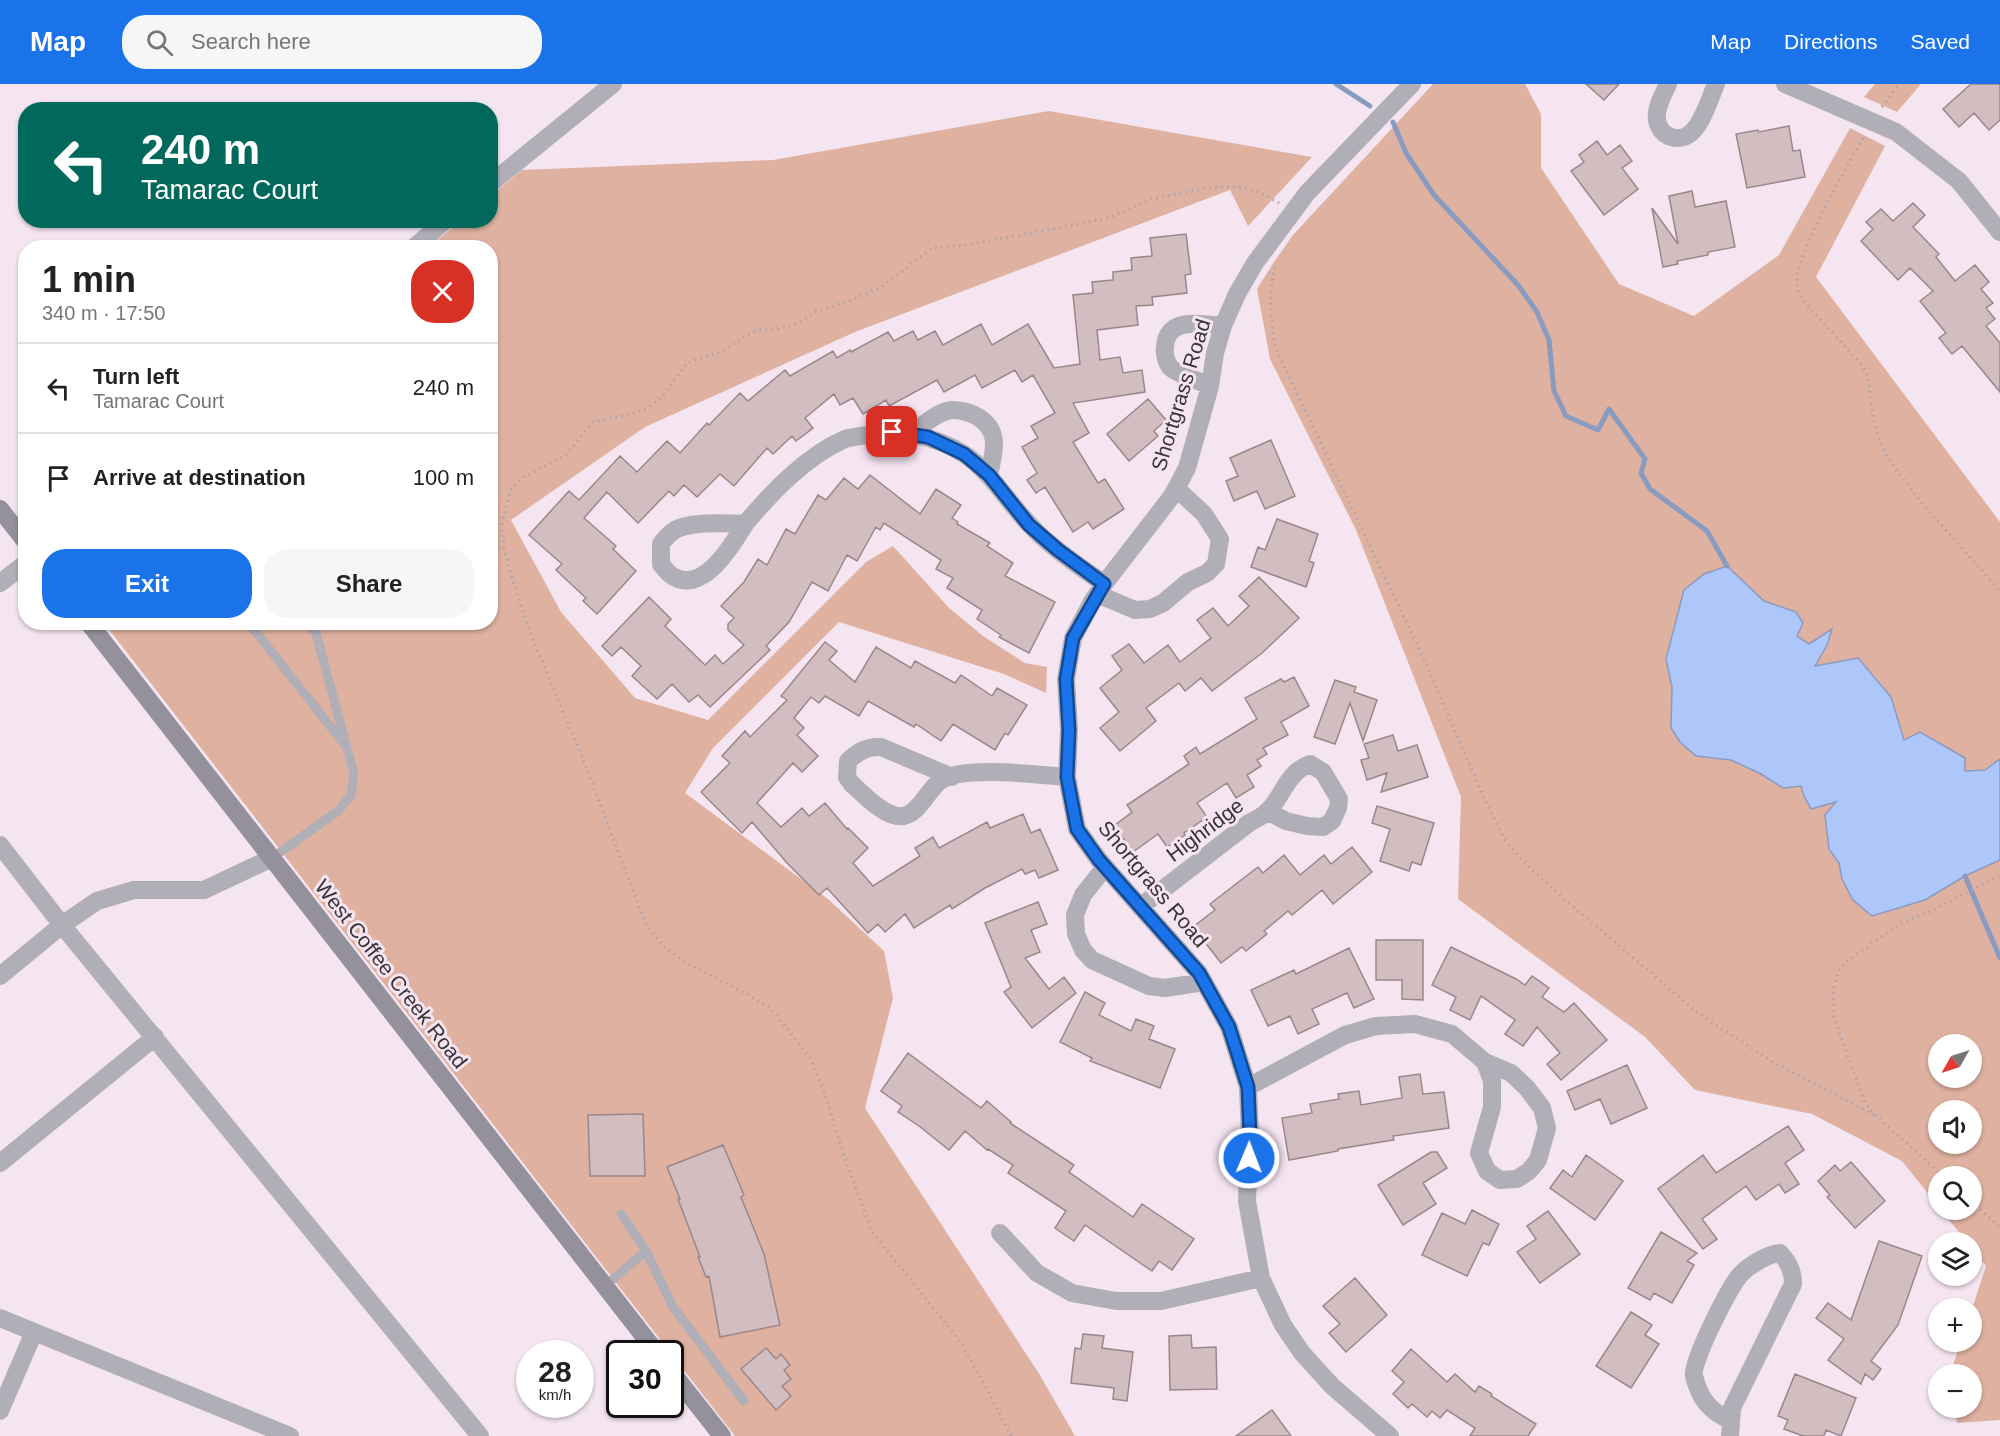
<!DOCTYPE html>
<html lang="en">
<head>
<meta charset="utf-8">
<style>
	body { margin:0; font-family:Arial,sans-serif; background:#f6f6f6; color:#222; height:100vh; display:flex; flex-direction:column; font-size:22px; white-space:nowrap }
	* { box-sizing:border-box; margin:0 }
	p { font-size:20px; color:#767676 }
	.icon { flex:none; width:33px; height:33px; fill:none; stroke:currentColor; stroke-width:2; stroke-linecap:round; stroke-linejoin:round }
	.map { position:relative; flex:1; overflow:hidden }
	.drawer { position:absolute; left:18px; top:156px; width:480px; height:390px; display:flex; flex-direction:column; background:#fff; border-radius:24px; box-shadow:0 2px 4px #0004 }
	.drawer>* { flex:none }
	.banner { position:absolute; left:18px; top:18px; width:480px; height:126px; border-radius:24px; box-shadow:0 2px 4px #0004; background:#00695c; color:#fff; overflow:hidden }
	.needle { width:39px; rotate:231deg }
	.buttons { position:absolute; left:1928px; top:950px; display:grid; gap:12px }
	.buttons a { display:grid; place-items:center; width:54px; height:54px; border-radius:50%; background:#fff; box-shadow:0 2px 4px #0004; font-size:30px }
	.speed { position:absolute; left:516px; top:1256px; display:flex; gap:12px; font-size:30px; font-weight:700; text-align:center }
	.speed>* { display:grid; place-content:center; width:78px; height:78px; border-radius:50%; background:#fff; box-shadow:0 2px 4px #0004; line-height:1 }
	.speed small { font-size:15px; font-weight:400 }
	.speed .limit { border:3px solid #111; border-radius:9px; background:#fff; color:#111 }
	.pin { position:absolute; display:grid; place-items:center; width:51px; height:51px; color:#fff; margin:-26px; border-radius:12px; box-shadow:0 3px 9px #0006 }
	.me { position:absolute; width:66px; margin:-33px; rotate:1deg; stroke-linejoin:round; filter:drop-shadow(0 0 4px #0008) }
	.turn { display:flex; align-items:center; gap:21px; height:126px; padding:0 24px; font-size:27px }
	.turn .icon { width:78px; height:78px; stroke-width:2.5 }
	.turn b { display:block; font-size:42px; line-height:51px }
	.round { display:grid; place-items:center; flex:none; width:63px; height:63px; border-radius:24px; background:#f6f6f6 }
	.summary { display:flex; align-items:center; justify-content:space-between; height:102px; padding:0 24px }
	h1 { font-size:36px; font-weight:600; line-height:45px }
	.primary-button { display:flex; gap:12px; margin-top:auto; padding:12px 24px }
	.primary-button a { flex:1; height:69px; border-radius:24px; background:#1a73e8; color:#fff; font-size:24px; font-weight:600; line-height:69px; text-align:center }
	.primary-button a+a { background:#f6f6f6; color:#222 }
	ul { padding:0; list-style:none }
	li { display:flex; align-items:center; gap:18px; height:90px; padding:0 24px; border-top:2px solid #e0e0e0 }
	li div { flex:1 }
	li b { display:block; font-size:22px }
	li em { font-style:normal }
	header { display:flex; align-items:center; gap:36px; box-sizing:border-box; height:84px; padding:0 30px; background:#1a73e8; color:#fff }
	header strong { font-size:28px }
	nav { display:flex; gap:33px; margin-inline-start:auto; font-size:21px }
	.search { width:420px; height:54px; background:#f6f6f6; display:flex; align-items:center; gap:15px; box-sizing:border-box; padding:0 21px; border-radius:24px; color:#767676; font-size:22px }
	.map>svg:first-child { display:block }
</style>
</head>
<body>
<header>
<strong>Map</strong>
<div class="search"><svg class="icon" aria-label="search" viewBox="0 0 24 24"><circle cx="10" cy="10" r="6"/><path d="M15 15l6 6"/></svg>Search here</div>
<nav><a>Map</a><a>Directions</a><a>Saved</a></nav>
</header>
<div class="map">
<svg width="2000" height="1352" viewBox="0 0 2000 1352">
	<rect width="100%" height="100%" fill="#f5e5f1"/>
	<path fill="#dfb1a0" fill-rule="evenodd" d="M1433 0H1525L1541 30V84L1619 200 1694 232 1779 171 1850 44 1885 62 1816 193 2000 438V1336L1957 1339 1954 1323H1971V1290H1950L1961 1257H1971V1228L1986 1182 1971 1163V1158H1967L1940 1125H1971V1092H1938V1122L1902 1077 1812 1030 1695 1006 1645 953 1458 815 1461 713 1356 446 1270 275 1257 205 1274 178 1293 151ZM1938 960H1971V993H1938ZM1938 1026H1971V1059H1938Z
		M1875 0H1921L1897 28 1864 13Z
		M1049 27 1312 73 1248 142 1230 106 855 248 645 343 511 436 561 528 635 614 708 636 866 478 893 462 949 524 983 552 1025 579 1047 583 1046 609 1004 590 839 538 713 664 685 709 828 815 884 867 893 914 865 1024 1038 1288 1075 1352H735L104 539 490 538V164L428 163 461 137 490 136 491 112 522 86 773 76Z"/>
	<path fill="#adc7fb" stroke="#8a9bc0" stroke-width="1.5" d="M1727 482 1764 517 1796 528 1803 539 1797 552 1809 560 1832 545 1827 561 1815 582 1858 574 1891 613 1904 656 1920 648 1965 674V687L1985 686 2000 675V776L1965 792 1925 816 1872 832 1853 816 1842 795 1839 779 1829 765 1825 731 1836 718 1811 725 1804 712 1801 702 1783 704 1761 690 1731 676 1696 672 1680 658 1671 644 1672 603 1666 575 1684 506 1704 490Z"/>
	<g fill="none" stroke-linecap="round" stroke-linejoin="round">
		<path stroke="#8a9bc0" stroke-width="5" d="M1336 0 1370 22
			M1393 38 1406 69 1434 111 1518 201 1537 228 1549 256 1554 307 1566 332 1598 346 1609 325 1645 375 1641 389 1650 405 1707 447 1727 482
			M1965 792 2000 874"/>
	</g>
	<path fill="#d2bdc0" stroke="#9b878a" stroke-width="1.5" d="M1586 0H1619L1604 16Z
		M1971 0H2000V36L1989 46 1974 29 1959 43 1943 25Z
		M1789 42 1793 67 1800 66 1805 93 1747 104 1736 50 1758 46 1759 48Z
		M1597 57 1607 71 1620 61 1632 77 1622 84 1638 105 1604 131 1571 87 1584 78 1579 71Z
		M1692 107 1695 123 1726 117 1735 163 1708 168V171L1677 177 1678 180 1663 183 1652 124 1678 160 1669 112Z
		M1913 119 1925 131 1913 143 1939 170 1936 173 1955 197 1975 181 1989 198 1981 205 1993 219 1986 224 1995 235 1986 242 2000 259V308L1962 262 1952 270 1939 254 1946 249 1920 217 1933 207 1910 184 1898 196 1861 157 1873 145 1866 138 1881 125 1893 137Z
		M1186 150 1191 190 1185 191 1187 209 1152 213 1153 221 1136 222 1138 241 1097 246 1100 276 1120 273 1123 289 1142 286 1145 308 1073 319 1089 349 1073 358 1098 399 1105 395 1124 425 1093 445 1088 438 1073 448 1045 403 1036 409 1027 396 1037 389 1022 363 1038 354 1031 342 1055 329 1033 291 1022 298 1015 286 982 304 975 291 944 308 937 296 889 322 886 316 863 330 853 314 840 321 834 310 805 334 813 344 796 357 792 352 773 370 767 364 734 402 720 390 697 413 684 401 674 412 669 407 638 439 607 408 584 434 616 462 613 465 636 487 597 530 583 517 586 514 556 486 562 480 529 451 569 407 579 416 620 372 637 388 667 357 680 369 707 339 709 341 740 309 748 317 785 286 790 292 833 267 837 274 850 266 851 268 888 248 894 257 913 247 918 256 935 247 943 261 981 240 992 261 1028 240 1054 284 1080 280 1073 211 1093 209 1092 198 1113 196V188L1132 186 1131 174 1152 172 1150 154Z
		M1148 315 1166 336 1154 347 1158 352 1129 377 1107 350Z
		M1271 356 1295 412 1265 425 1257 407 1234 417 1226 397 1238 392 1230 374Z
		M870 391 920 430 936 405 961 421 952 434 958 438 957 440 990 459 987 462 1013 479 1005 492 1055 518 1029 569 999 553 1001 551 977 535 982 526 947 504 953 494 936 485 941 476 884 439 880 446 876 443 857 477 847 471 828 507 812 498 789 538 766 562 770 566 710 623 698 611 689 618 672 600 657 615 632 592 641 582 621 563 612 572 602 562 649 513 671 535 665 542 705 581 715 571 723 580 744 561 728 546V540L734 534 721 522 744 498 758 475 767 481 786 445 795 450 818 411 826 416 844 394 858 405Z
		M1277 435 1318 450 1309 477 1314 479 1306 503 1251 483 1258 463 1265 466Z
		M1259 493 1299 534 1262 569 1212 607 1201 594 1185 607 1179 599 1146 624 1156 637 1120 667 1100 644 1119 628 1100 604 1122 586 1112 572 1129 560 1144 579 1168 561 1180 578 1211 554 1197 536 1213 524 1228 542 1249 522 1239 512Z
		M825 558 837 567 829 576 855 598 876 563 911 584 915 577 955 599 961 591 992 612 997 604 1027 621 1008 651 1005 649 995 666 953 640 941 657 916 640 914 643 868 617 859 632 825 612 819 619 811 613 794 634 804 644 797 651 818 672 802 688 793 679 757 719 781 743 802 724 809 732 825 719 847 745 848 744 868 764 853 779 873 802 920 772 915 764 933 753 939 764 987 738 990 744 1023 730 1031 749 1040 745 1058 786 1039 794 1035 786 1025 790 1022 785 985 804 952 825 950 821 914 844 905 830 885 848 878 840 868 849 827 804 819 811 787 779 752 738 742 749 701 708 730 679 722 672 745 647 750 653 787 616 781 612Z
		M1294 593 1309 622 1281 638 1288 651 1263 664 1267 670 1257 676 1261 682 1247 691 1254 703 1236 714 1227 699 1197 719 1207 733 1184 749 1185 751 1167 763 1158 750 1133 768 1114 742 1132 728 1127 721 1189 680 1184 672 1196 663 1200 670 1257 635 1245 614 1281 595 1284 598Z
		M1335 596 1356 603 1354 608 1377 616 1363 657 1350 619 1335 660 1314 653Z
		M1393 651 1398 667 1417 661 1428 693 1381 708 1387 689 1367 696 1361 676 1369 674 1364 660Z
		M1377 722 1434 739 1421 781 1412 778 1409 787 1380 777 1390 745 1372 739Z
		M1352 763 1372 788 1333 820 1322 806 1292 831 1288 827 1264 847 1267 850 1246 867 1242 863 1221 879 1193 843 1215 826 1210 820 1258 783 1263 789 1284 771 1300 791 1324 771 1331 780Z
		M1038 818 1047 840 1031 846 1040 868 1025 874 1049 905 1064 893 1076 909 1032 944 1004 908 1011 903 985 839Z
		M1376 856H1423V916L1402 915V896H1376Z
		M1451 863 1516 895 1525 901 1532 892 1549 904 1542 913 1564 928 1574 919 1607 956 1561 996 1547 980 1560 969 1537 943 1523 962 1505 950 1515 936 1481 912 1470 936 1450 926 1456 913 1432 901Z
		M1349 864 1374 915 1354 924 1347 909 1312 925 1319 940 1298 950 1290 932 1268 942 1251 906 1294 886 1296 890Z
		M1085 908 1105 919 1099 931 1131 947 1136 935 1154 942 1149 955 1175 965 1160 1004 1090 977 1092 974 1060 958Z
		M908 969 981 1024 987 1017 1011 1038 1010 1039 1074 1081 1069 1088 1133 1133 1142 1120 1194 1155 1172 1186 1159 1177 1152 1187 1085 1141 1074 1157 1055 1144 1066 1127 1008 1089 1013 1081 988 1065 987 1066 965 1047 949 1066 919 1042 898 1028 902 1022 881 1007Z
		M1627 981 1647 1024 1611 1040 1600 1015 1575 1026 1567 1007Z
		M1420 990 1423 1010 1444 1008 1449 1044 1393 1052 1394 1056 1338 1065V1067L1289 1076 1282 1034 1312 1029 1310 1020 1339 1015 1338 1010 1359 1007 1361 1021 1402 1014 1399 993Z
		M643 1030 645 1092H590L588 1031Z
		M1788 1042 1804 1066 1785 1079 1799 1100 1785 1109 1779 1100 1756 1116 1746 1102 1702 1135 1717 1155 1703 1165 1658 1105 1703 1071 1716 1089Z
		M723 1061 744 1111 741 1113 764 1170 780 1241 720 1253 709 1192 706 1193 698 1173H700L678 1115H680L667 1083Z
		M1431 1068H1437L1447 1084 1423 1099 1436 1120 1403 1141 1378 1101Z
		M1586 1071 1623 1097 1595 1136 1550 1104 1563 1086 1572 1093Z
		M1851 1078 1885 1117 1855 1144 1827 1113 1830 1111 1818 1097 1835 1081 1840 1087Z
		M1472 1126 1499 1140 1489 1161 1483 1159 1467 1192 1422 1171 1442 1129 1465 1140Z
		M1548 1127 1580 1170 1540 1199 1517 1168 1536 1155 1527 1142Z
		M1661 1148 1697 1169 1687 1177 1694 1181 1672 1219 1654 1209 1650 1216 1628 1204Z
		M1879 1157 1922 1172 1898 1241 1871 1277 1881 1285 1873 1296 1865 1290 1861 1300 1828 1276 1844 1255 1816 1234 1828 1219 1851 1236Z
		M1355 1194 1387 1231 1346 1268 1329 1249 1340 1240 1323 1222Z
		M1631 1228 1652 1241 1645 1251 1659 1260 1631 1304 1596 1282Z
		M1083 1250 1104 1252 1102 1264 1133 1268 1127 1317 1113 1315 1114 1304 1071 1299 1075 1264 1081 1265Z
		M1191 1251 1192 1264 1216 1263 1217 1305 1170 1306 1169 1252Z
		M766 1264 776 1275 781 1270 790 1281 784 1286 791 1295 782 1302 791 1312 776 1326 741 1285Z
		M1411 1265 1447 1298 1455 1290 1475 1308 1479 1302 1492 1310 1491 1312 1536 1340 1528 1352H1470L1475 1344 1447 1326 1440 1334 1432 1327 1427 1333 1412 1320 1408 1324 1393 1310 1404 1298 1392 1287Z
		M1795 1290 1856 1314 1841 1352 1826 1346 1824 1352H1803L1784 1345 1788 1336 1778 1332Z
		M1272 1326 1291 1352H1236Z"/>
	<g fill="none" stroke-linecap="round" stroke-linejoin="round">
		<path stroke="#aea2ab" stroke-width="3" stroke-dasharray="1.5 4.5" stroke-linecap="butt" d="M1882 23 1899 0
			M1863 54C1847 83 1795 170 1797 199 1797 207 1802 214 1806 220L1862 281 1868 293 1874 338 1881 361 1886 371 1900 391 1921 418 2000 507
			M1275 183C1268 211 1271 235 1275 263L1422 571 1484 714 1504 754 1519 773 1557 809 1698 929 1773 978 1876 1032
			M1943 1092 1876 1032 1865 1019 1833 931 1834 902 1838 888 1846 878 1901 839 1929 828 2000 791
			M1971 1117 2000 1143
			M1011 1352 984 1299 959 1256 872 1148 843 1069 824 1007 811 975 772 926 745 909 688 880 663 862 645 838 581 670 533 556 515 504 504 464 502 439 511 405 520 395 565 372 593 338 629 330 648 324 662 313 687 279 725 266 745 252 758 246 777 245 794 241 817 227 849 217 882 203 932 164 967 161 1108 134 1151 115 1215 103H1243L1263 110 1279 119"/>
		<path stroke="#b0aeb6" stroke-width="9" d="M248 538 345 661
			M272 774 338 727 351 711 354 690 316 549 308 538
			M621 1130 646 1167 673 1223 744 1317
			M605 1202 646 1167"/>
		<path stroke="#b0aeb6" stroke-width="18" d="M1668 0C1663 11 1655 24 1657 36 1660 54 1681 60 1693 47 1704 35 1710 14 1716 0
			M1785 0 1896 48 1959 97 2000 148
			M490 100 613 0
			M413 164 446 136
			M1210 302C1200 297 1179 291 1171 284 1166 279 1164 269 1165 262 1168 232 1203 240 1223 242
			M911 351C922 342 937 328 951 326 960 326 970 328 978 333 1001 347 994 368 989 391
			M745 440C728 439 695 438 679 444 671 447 666 453 661 460V480C664 484 667 488 671 491 701 513 731 463 744 442L745 440C772 408 806 372 845 355 852 353 861 352 868 351 903 346 933 351 964 370 991 388 1007 417 1029 440 1050 463 1078 481 1104 500
			M0 499 26 479
			M1097 510 1135 526 1150 525 1163 519 1188 498 1207 489 1216 480 1220 455 1204 430 1176 404
			M952 693 881 663C867 662 858 668 848 677L847 693 851 699C863 710 886 735 904 732 919 729 928 706 940 697 961 681 1040 691 1067 693
			M0 761 62 841 480 1352
			M1105 783 1083 811 1075 831 1076 850 1083 866 1092 876 1149 902 1165 904 1204 898
			M1140 823 1249 739C1254 736 1261 733 1266 729 1283 714 1286 688 1310 680L1323 688 1339 715 1338 724 1332 737 1323 743 1307 742 1286 737 1267 727
			M0 892 62 841 97 817 134 806H204L272 774
			M1248 1003 1345 951 1376 942 1415 940 1452 950 1485 978 1511 989 1527 1004 1542 1024 1547 1044 1538 1076 1529 1087 1517 1095 1500 1096 1487 1087 1479 1069 1492 1023V997L1485 978
			M0 1079 155 953
			M1000 1149 1037 1189 1072 1209 1116 1217H1161L1261 1194
			M0 1234 290 1352
			M0 1327 34 1248
			M1390 1352 1332 1302 1302 1269 1283 1241 1261 1194 1247 1117 1250 1052 1248 1003 1229 943 1199 889 1099 776 1077 745 1067 693 1069 646 1066 595 1073 554 1093 516 1104 500 1172 412 1187 384 1210 302 1215 269 1223 242 1237 210 1255 179 1307 109 1412 0
			M1730 1352 1732 1324 1793 1200C1793 1187 1789 1179 1780 1169 1767 1170 1744 1184 1737 1195 1727 1209 1691 1278 1694 1292 1700 1316 1710 1327 1731 1337"/>
		<path stroke="#94919c" stroke-width="18" d="M0 425 26 458
			M88 538 657 1269
			M670 1286 722 1352"/>
	</g>
	<g fill="none" stroke-linecap="round" stroke-linejoin="round">
		<g stroke="#114b97" stroke-width="15">
			<path id="route" d="M892 348 928 353 964 370 989 391 1029 441 1058 466 1104 500 1073 554 1066 595 1069 646 1067 693 1077 745 1099 776 1199 889 1229 943 1248 1003 1250 1052 1249 1074"/>
		</g>
		<use href="#route" stroke="#1a73e8" stroke-width="10"/>
	</g>
	<g text-anchor="middle" stroke-width="6" stroke-linejoin="round" paint-order="stroke">
		<g font-size="21" fill="#3a3338" stroke="#f5e5f1">
			<text transform="translate(1181 311) rotate(-73)" y="7">Shortgrass Road</text>
			<text transform="translate(1205 746) rotate(-37)" y="7">Highridge</text>
			<text transform="translate(1153 800) rotate(50)" y="7">Shortgrass Road</text>
			<text transform="translate(391 890) rotate(52)" y="7">West Coffee Creek Road</text>
		</g>
	</g>
</svg>
<div class="buttons">
<a><svg class="needle" viewBox="-14 -14 28 28"><path d="M0-13l5 13h-10z" fill="#e53935"/><path d="M0 13l5-13h-10z" fill="#767676"/></svg></a>
<a><svg class="icon" aria-label="sound" viewBox="0 0 24 24"><path d="M4 9h4l5-4v14l-5-4H4zM17 9q2 3 0 6"/></svg></a>
<a><svg class="icon" aria-label="search" viewBox="0 0 24 24"><circle cx="10" cy="10" r="6"/><path d="M15 15l6 6"/></svg></a>
<a><svg class="icon" aria-label="layers" viewBox="0 0 24 24"><path d="M12 4l9 5-9 5-9-5zM3 14l9 5 9-5"/></svg></a>
<a>+</a>
<a>−</a>
</div>
<div class="speed"><div>28<small>km/h</small></div><div class="limit">30</div></div>
<div class="pin" style="left:892px;top:348px;background:#d93025"><svg class="icon" aria-label="arrive" viewBox="0 0 24 24"><path d="M6 21V4h12l-3 4 3 4H6"/></svg></div>
<svg class="me" style="left:1249px;top:1074px" viewBox="-20 -20 40 40"><circle r="17" fill="#1a73e8" stroke="#fff" stroke-width="3"/><path d="M0-11L8 9 0 5-8 9z" fill="#fff"/></svg>
<div class="banner">
<div class="turn"><svg class="icon" aria-label="left" viewBox="0 0 24 24"><path d="M17 20v-9H6M10 6l-5 5 5 5"/></svg><div><b>240 m</b>Tamarac Court</div></div>
</div>
<section class="drawer">
<div class="summary"><div><h1>1 min</h1><p>340 m · 17:50</p></div><a class="round" style="background:#d93025;color:#fff"><svg class="icon" aria-label="close" viewBox="0 0 24 24"><path d="M6 6l12 12M18 6L6 18"/></svg></a></div>
<ul>
<li><svg class="icon" aria-label="left" viewBox="0 0 24 24"><path d="M17 20v-9H6M10 6l-5 5 5 5"/></svg><div><b>Turn left</b><p>Tamarac Court</p></div><em>240 m</em></li>
<li><svg class="icon" aria-label="arrive" viewBox="0 0 24 24"><path d="M6 21V4h12l-3 4 3 4H6"/></svg><div><b>Arrive at destination</b></div><em>100 m</em></li>
</ul>
<div class="primary-button"><a>Exit</a><a>Share</a></div>
</section>
</div>
</body>
</html>
